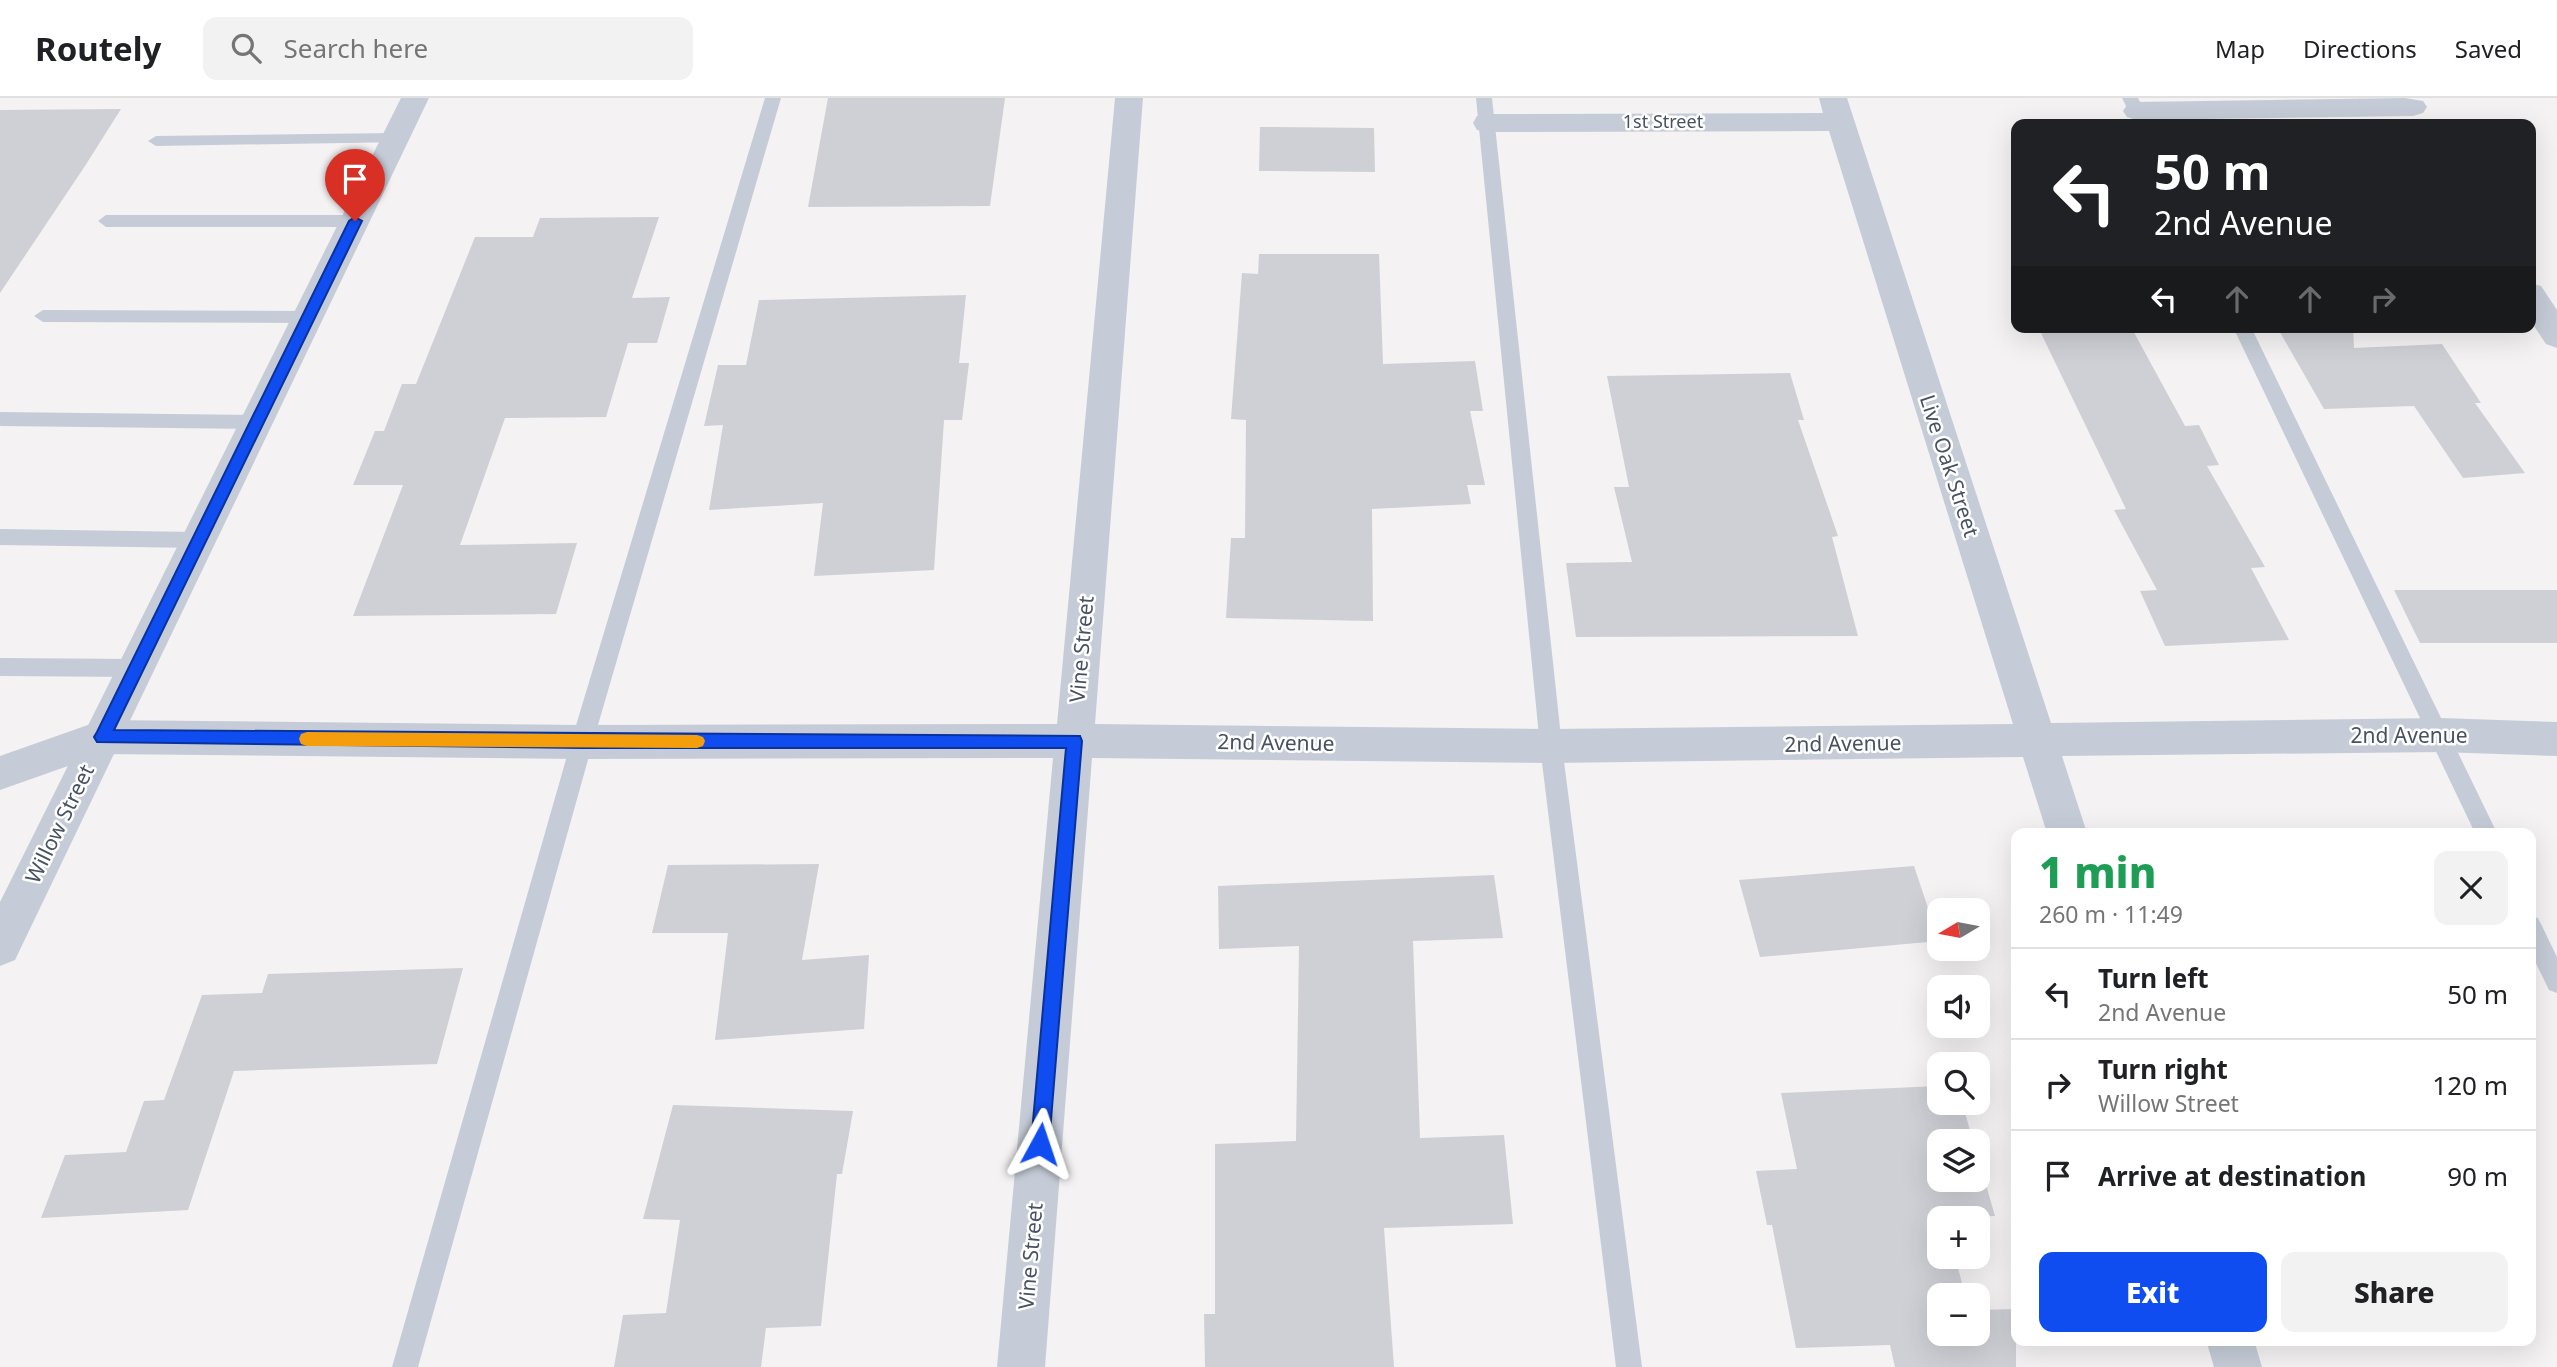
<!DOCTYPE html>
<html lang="en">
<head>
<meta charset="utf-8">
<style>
	body { margin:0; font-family:"Noto Sans",sans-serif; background:#f2f2f2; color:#202124; height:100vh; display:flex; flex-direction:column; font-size:26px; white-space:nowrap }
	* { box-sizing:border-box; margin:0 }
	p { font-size:23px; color:#757577 }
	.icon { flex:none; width:38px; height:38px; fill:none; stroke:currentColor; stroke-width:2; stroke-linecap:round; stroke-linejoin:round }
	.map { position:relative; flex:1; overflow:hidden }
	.panel { position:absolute; left:2011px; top:730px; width:525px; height:518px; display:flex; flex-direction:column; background:#fff; border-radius:14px; box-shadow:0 7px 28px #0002 }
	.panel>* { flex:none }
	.top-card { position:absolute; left:2011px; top:21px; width:525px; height:214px; border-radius:14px; box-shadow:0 7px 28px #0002; background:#202124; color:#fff; overflow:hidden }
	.needle { width:46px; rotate:260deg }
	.tools { position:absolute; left:1927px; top:800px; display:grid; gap:14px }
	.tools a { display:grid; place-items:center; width:63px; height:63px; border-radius:14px; background:#fff; box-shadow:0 7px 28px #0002; font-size:35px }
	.pin { position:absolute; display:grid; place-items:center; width:60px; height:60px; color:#fff; margin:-72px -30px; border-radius:50% 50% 50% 0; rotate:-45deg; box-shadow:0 0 7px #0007 }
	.pin .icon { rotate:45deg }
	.me { position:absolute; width:77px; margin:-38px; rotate:5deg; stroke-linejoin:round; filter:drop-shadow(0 0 5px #0008) }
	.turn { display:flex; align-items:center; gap:24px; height:147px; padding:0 28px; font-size:32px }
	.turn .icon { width:91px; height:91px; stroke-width:2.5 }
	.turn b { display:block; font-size:49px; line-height:60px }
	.lanes { display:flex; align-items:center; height:66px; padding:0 28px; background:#0003; justify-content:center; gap:35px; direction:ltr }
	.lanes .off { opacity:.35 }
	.round { display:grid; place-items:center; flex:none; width:74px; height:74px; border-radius:14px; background:#f2f2f2 }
	.overview { display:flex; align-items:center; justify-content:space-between; height:119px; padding:0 28px }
	h1 { font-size:42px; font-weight:800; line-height:52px; color:#1e9e55 }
	.cta { display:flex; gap:14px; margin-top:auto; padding:14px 28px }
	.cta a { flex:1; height:80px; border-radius:14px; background:#104df1; color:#fff; font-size:28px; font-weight:800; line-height:80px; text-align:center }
	.cta a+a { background:#f2f2f2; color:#202124 }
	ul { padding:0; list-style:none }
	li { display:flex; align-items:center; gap:21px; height:91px; padding:0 28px; border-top:2px solid #e0e0e0 }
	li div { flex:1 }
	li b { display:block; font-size:26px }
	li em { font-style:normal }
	header { display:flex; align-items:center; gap:42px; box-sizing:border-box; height:98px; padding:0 35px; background:#fff; border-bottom:2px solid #e0e0e0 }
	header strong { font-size:33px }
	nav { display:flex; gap:38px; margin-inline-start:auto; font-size:24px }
	.search { width:490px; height:63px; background:#f2f2f2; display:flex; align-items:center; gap:18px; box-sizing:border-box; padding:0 24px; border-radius:14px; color:#757577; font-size:26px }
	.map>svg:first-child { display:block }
</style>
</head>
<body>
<header>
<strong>Routely</strong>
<div class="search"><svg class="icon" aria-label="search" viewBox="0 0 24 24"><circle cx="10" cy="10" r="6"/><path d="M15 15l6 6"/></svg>Search here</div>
<nav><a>Map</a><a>Directions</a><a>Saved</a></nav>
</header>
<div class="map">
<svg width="2557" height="1269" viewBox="0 0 2557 1269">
	<rect width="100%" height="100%" fill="#f4f2f2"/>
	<path fill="#ced0d6" d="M828 0H1005L990 108 808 109Z
		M121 11 85 68 0 195V12Z
		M1260 29 1374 30 1375 74 1259 73Z
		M659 119 632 200 670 199 657 245H628L606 319 505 320 460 447 577 445 556 516 353 518 403 387H353L375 333H384L402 286H416L475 139H533L540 120Z
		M1259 156H1379L1383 266 1475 263 1483 313H1470L1485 387H1467L1471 406 1372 411 1373 523 1226 520 1231 440H1245L1246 322 1231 321 1242 175 1258 176Z
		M966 197 959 265H969L962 322H944L934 472 814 478 823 405 709 412 723 327 704 328 718 267H746L759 202Z
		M2038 229H2131L2185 328 2199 327 2219 367 2207 368 2265 469 2251 470 2289 542 2165 548 2140 493 2157 492 2114 412 2126 411Z
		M2277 229H2353L2354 250 2442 246 2481 305H2475L2525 375 2463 380 2414 308 2324 311Z
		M1790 275 1804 322H1798L1838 438 1832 439 1858 538 1576 539 1566 465 1632 464 1614 389H1629L1607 278Z
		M2394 492H2557V545H2420Z
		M819 766 802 862 869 857 864 931 715 942 728 835H652L668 767Z
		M1914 768 1939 843 1760 859 1739 782Z
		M1494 777 1503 840 1413 843 1420 1040 1504 1037 1513 1126 1384 1130 1394 1269H1205L1204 1216H1215V1046L1296 1043 1299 848 1219 851 1218 788Z
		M463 870 437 966 234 973 188 1112 41 1120 65 1057 126 1054 144 1003 164 1002 202 897 262 895 268 876Z
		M1939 988V1004H1962L1973 1043H1939V1082H1978V1059L1995 1118 1939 1120V1158H1955L1965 1197H1939V1236H1978V1212L2016 1211V1269H1895L1890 1247 1796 1250 1772 1127H1767L1756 1073 1797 1071 1781 995Z
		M673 1007 853 1013 842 1076H837L821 1228 766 1230 761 1269H614L623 1217 666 1215 680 1122 643 1121Z"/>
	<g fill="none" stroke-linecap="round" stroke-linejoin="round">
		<path fill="#c5ccd7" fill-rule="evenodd" d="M765 0H781L593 644 418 1269H392L571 644Z
			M1476 0H1492L1562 648 1642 1269H1616L1540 648Z
			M2122 0H2138L2151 26H2135Z
			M396 35 402 36 404 40 402 44 156 48 148 43 156 38Z
			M106 117H355L363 123 355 129H106L98 123Z
			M43 212 308 213 317 219 308 225 43 224 34 218Z
			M2233 229H2251L2497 735H2475Z
			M0 314 257 317 263 319 266 324 263 329 257 331 0 328Z
			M0 431 199 434 206 437 209 442 206 447 199 450 0 447Z
			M0 560 136 561 143 564 146 570 143 576 136 579 0 578Z
			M2530 818 2538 820 2557 859V895L2549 892 2530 853Z"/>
		<path fill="#c5ccd7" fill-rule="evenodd" d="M1115 0H1143L1095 626 1551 631 2013 626 1829 33 1487 34 1477 32 1473 25 1477 18 1487 16 1823 15 1819 0H1847L2051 625 2440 620 2557 624V658L2440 654 2062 658 2087 735H2047L2023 659 1551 665 1092 660 1045 1269H997L1053 660 582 661 102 656 0 692V658L102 622 582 627 1057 626Z
			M2405 0 2423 3 2427 9 2423 15 2413 18 2137 22 2127 19 2123 13 2127 7 2137 4Z
			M2530 185 2541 188 2557 212V250L2546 246 2530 222Z
			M2206 1242H2254L2262 1269H2214Z"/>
		<path fill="#c5ccd7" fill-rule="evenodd" d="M401 0H429L15 862 0 868V804Z"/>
	</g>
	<path fill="#104df1" stroke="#0a329d" stroke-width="2" d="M355 119 362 123 114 632 1080 638 1082 643 1049 1046 1047 1053 1040 1056 1033 1053 1031 1046 1066 650H582L97 644 94 639 97 634 349 123Z"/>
	<path fill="#f59e0b" d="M307 634 697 637 703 639 705 643 703 648 697 650 307 648 301 646 299 641 301 636Z"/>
	<g text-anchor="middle" stroke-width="5" stroke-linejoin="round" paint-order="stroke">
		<g font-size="18" fill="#485161" stroke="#fff">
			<text x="1663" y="30">1st Street</text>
		</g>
		<g font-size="21" fill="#485161" stroke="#fff">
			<text transform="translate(1949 368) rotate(72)" y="7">Live Oak Street</text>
			<text transform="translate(1082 551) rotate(-85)" y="7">Vine Street</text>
			<text x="2409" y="645">2nd Avenue</text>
			<text transform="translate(1276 645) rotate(1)" y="7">2nd Avenue</text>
			<text transform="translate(1843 646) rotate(-1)" y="7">2nd Avenue</text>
			<text transform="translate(60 726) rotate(-64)" y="7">Willow Street</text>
			<text transform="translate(1031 1158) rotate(-85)" y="7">Vine Street</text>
		</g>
	</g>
</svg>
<div class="tools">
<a><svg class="needle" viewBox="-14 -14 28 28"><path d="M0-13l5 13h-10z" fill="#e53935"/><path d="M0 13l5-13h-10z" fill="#757577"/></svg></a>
<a><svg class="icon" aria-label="sound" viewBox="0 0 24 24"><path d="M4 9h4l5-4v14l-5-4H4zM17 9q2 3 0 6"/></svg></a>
<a><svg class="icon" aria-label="search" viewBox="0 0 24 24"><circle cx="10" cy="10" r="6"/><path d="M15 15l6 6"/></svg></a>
<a><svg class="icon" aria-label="layers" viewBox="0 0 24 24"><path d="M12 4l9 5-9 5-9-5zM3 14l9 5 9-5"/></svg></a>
<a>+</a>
<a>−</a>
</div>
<div class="pin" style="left:355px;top:123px;background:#d93025"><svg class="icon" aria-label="arrive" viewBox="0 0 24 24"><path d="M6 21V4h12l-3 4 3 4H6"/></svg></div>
<svg class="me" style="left:1040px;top:1046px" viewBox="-20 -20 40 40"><path d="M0-17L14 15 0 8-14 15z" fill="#104df1" stroke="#fff" stroke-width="4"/></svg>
<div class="top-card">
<div class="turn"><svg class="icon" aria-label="left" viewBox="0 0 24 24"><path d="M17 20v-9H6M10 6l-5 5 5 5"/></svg><div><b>50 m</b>2nd Avenue</div></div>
<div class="lanes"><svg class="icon" aria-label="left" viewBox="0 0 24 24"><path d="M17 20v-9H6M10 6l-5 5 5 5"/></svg><svg class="icon off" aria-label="ahead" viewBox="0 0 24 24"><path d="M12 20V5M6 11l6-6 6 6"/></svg><svg class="icon off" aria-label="ahead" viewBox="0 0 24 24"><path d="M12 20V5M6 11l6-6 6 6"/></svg><svg class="icon off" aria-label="right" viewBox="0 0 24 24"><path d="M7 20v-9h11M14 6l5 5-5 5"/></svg></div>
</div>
<section class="panel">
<div class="overview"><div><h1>1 min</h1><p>260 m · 11:49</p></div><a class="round"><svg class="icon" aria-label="close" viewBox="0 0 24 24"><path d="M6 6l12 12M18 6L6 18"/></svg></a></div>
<ul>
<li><svg class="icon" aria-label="left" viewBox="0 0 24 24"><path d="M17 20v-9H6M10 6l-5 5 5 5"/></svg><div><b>Turn left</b><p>2nd Avenue</p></div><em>50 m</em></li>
<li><svg class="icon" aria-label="right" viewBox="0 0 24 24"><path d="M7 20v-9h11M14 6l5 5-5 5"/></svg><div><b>Turn right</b><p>Willow Street</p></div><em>120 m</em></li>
<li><svg class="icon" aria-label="arrive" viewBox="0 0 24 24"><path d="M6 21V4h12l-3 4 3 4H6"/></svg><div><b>Arrive at destination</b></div><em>90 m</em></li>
</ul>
<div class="cta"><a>Exit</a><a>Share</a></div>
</section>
</div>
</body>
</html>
